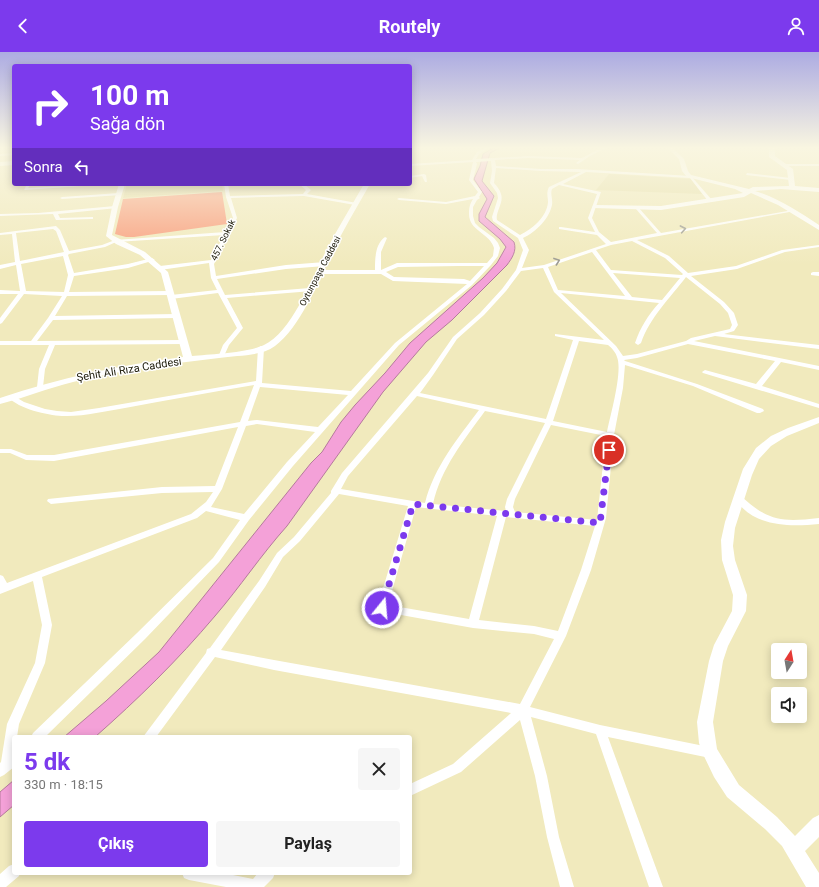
<!DOCTYPE html>
<html lang="tr">
<head>
<meta charset="utf-8">
<style>
	body { margin:0; font-family:Roboto,sans-serif; background:#f6f6f6; color:#222; height:100vh; display:flex; flex-direction:column; font-size:15px; white-space:nowrap }
	* { box-sizing:border-box; margin:0 }
	p { font-size:13px; color:#767676 }
	.icon { flex:none; width:22px; height:22px; fill:none; stroke:currentColor; stroke-width:2; stroke-linecap:round; stroke-linejoin:round }
	.map { position:relative; flex:1; overflow:hidden }
	.drawer { position:absolute; left:12px; top:683px; width:400px; height:140px; display:flex; flex-direction:column; background:#fff; border-radius:4px; box-shadow:0 2px 10px #0003 }
	.drawer>* { flex:none }
	.top-card { position:absolute; left:12px; top:12px; width:400px; height:122px; border-radius:4px; box-shadow:0 2px 10px #0003; background:#7c3aed; color:#fff; overflow:hidden }
	.needle { width:26px; rotate:11deg }
	.tools { position:absolute; left:771px; top:591px; display:grid; gap:8px }
	.tools a { display:grid; place-items:center; width:36px; height:36px; border-radius:4px; background:#fff; box-shadow:0 2px 10px #0003; font-size:20px }
	.pin { position:absolute; display:grid; place-items:center; width:34px; height:34px; color:#fff; margin:-17px; border:2px solid #fff; border-radius:50%; box-shadow:0 1px 4px #0007 }
	.me { position:absolute; width:44px; margin:-22px; rotate:17deg; stroke-linejoin:round; filter:drop-shadow(0 0 3px #0008) }
	.turn { display:flex; align-items:center; gap:14px; height:84px; padding:0 12px; font-size:18px }
	.turn .icon { width:52px; height:52px; stroke-width:2.5 }
	.turn b { display:block; font-size:28px; line-height:34px }
	.then { display:flex; align-items:center; height:38px; padding:0 12px; background:#0003; gap:8px; font-size:15px }
	.round { display:grid; place-items:center; flex:none; width:42px; height:42px; border-radius:4px; background:#f6f6f6 }
	.head { display:flex; align-items:center; justify-content:space-between; height:68px; padding:0 12px }
	h1 { font-size:24px; font-weight:700; line-height:30px; color:#7c3aed }
	.primary-button { display:flex; gap:8px; margin-top:auto; padding:8px 12px }
	.primary-button a { flex:1; height:46px; border-radius:4px; background:#7c3aed; color:#fff; font-size:16px; font-weight:700; line-height:46px; text-align:center }
	.primary-button a+a { background:#f6f6f6; color:#222 }
	header { display:flex; justify-content:space-between; align-items:center; height:52px; padding:0 12px; background:#7c3aed; color:#fff; font-size:18px; font-weight:700 }
	.map>svg:first-child { display:block }
</style>
</head>
<body>
<header><svg class="icon" aria-label="back" viewBox="0 0 24 24"><path d="M15 5l-7 7 7 7"/></svg>Routely<svg class="icon" aria-label="person" viewBox="0 0 24 24"><circle cx="12" cy="8" r="4"/><path d="M4 21q1-7 8-7t8 7"/></svg></header>
<div class="map">
<svg width="819" height="835" viewBox="0 0 819 835">
	<rect width="100%" height="100%" fill="#f1eabd"/>
	<path fill="#e7dfa9" d="M609 122 691 127 702 142 596 138Z
		M127 132H222L223 139 123 146Z"/>
	<path fill="#f99d7c" d="M222 140 227 172 134 185H126L115 182 123 147Z"/>
	<path fill="#f4a1d8" stroke="#b57a9c" d="M493 96H500L490 101 482 129 494 144 485 165 514 190C517 199 512 206 507 213L452 268 426 290 383 340 287 474C261 503 240 535 215 564 177 609 138 647 95 685H64L106 649 159 600 311 411 322 400 341 370 355 353 385 321 410 291 483 226 497 211 506 195 500 187 479 169V162L487 147 474 127 480 114 483 102Z
		M14 728V753L0 765V740Z"/>
	<g fill="none" stroke-linecap="round" stroke-linejoin="round">
		<path fill="#fff" fill-rule="evenodd" d="M484 96H489L479 102 476 107 528 104 582 106 601 96H606L590 104 578 112 576 111 580 108 528 106 495 108 496 114 541 117H577L691 124 712 148 708 149 690 126 586 120 563 132 601 140 592 166 599 180 611 190 657 181 636 157V155H638L661 181 793 158 795 159 637 188 669 204 688 221 736 214 782 198 819 193V195L785 200 737 217 691 224 724 250 734 261 738 273 734 279 724 282 819 293V297L715 284 694 289 819 314V318L781 310 762 334 819 352V356L703 321 702 320 705 318 756 332 775 309 688 292 637 306 624 308 625 309 697 332 763 357 764 359 760 361H757L693 334 625 313 623 336 614 383 606 466 591 518 566 584 530 655 600 673 714 696 716 700 714 704 710 706 608 685 663 835H649L596 682 531 665 547 724 559 785 574 835H560L547 785 535 724 520 668 461 720 410 744V732L453 712 511 661 274 618 215 605 156 685H143L206 601 207 597 210 596 259 529 277 501 294 485 331 441V439L342 421 428 321 453 285 480 261 502 237 516 218 523 198 518 186 493 169 492 165 498 146 497 141 490 131 492 119 491 109 476 110 477 112 473 128 482 140 479 145 480 146 477 148 473 155V164L475 171 479 175 494 186 498 191 500 196 498 204 491 213 472 233 399 293 293 414 249 468 219 510 145 587 45 685H31L33 681 137 581 213 506 240 468 206 459 197 466 42 525 52 573 45 611 19 672 17 685H14V715L4 723 0 725V711L1 710 7 672 35 611 42 573 33 529 0 542V523L3 524 7 531 191 462 206 450 213 440 162 441 51 452 47 449 48 447 162 435 215 434 238 375 54 409 26 408 10 401H0V397H11L27 403H54L240 370 254 333C211 340 168 348 125 356 105 359 83 365 62 364 47 363 19 357 8 345L10 344H14L24 350 45 357 57 359 71 360 99 356 256 329 258 296 261 294 264 296 262 331 351 339 395 291 467 232 393 229 381 222H321L318 220 321 218H375C375 207 375 192 385 185L387 186 381 200V218L397 211H487L493 204 494 196C490 181 469 179 469 162 469 155 470 152 473 147L446 152 399 148 397 147 399 146 446 150 475 144 478 140 469 128 473 110 410 114V112L472 108 477 100ZM496 116 541 119 581 120 549 135C546 141 548 145 548 150 547 165 532 177 520 183L497 168C495 160 504 151 501 142 500 138 497 134 494 131ZM559 133 597 142 588 166 595 180 561 175H559V177L597 183 606 192 544 213 522 216 529 198 523 186C536 180 549 167 552 153 553 147 550 142 552 137ZM632 189 665 206 683 222 682 223 611 218 596 198 611 193ZM592 200 625 244 558 238 548 215ZM459 214H484L470 229 464 227 394 225 386 220 398 215ZM543 216 554 240 604 288 555 282V284L573 288 546 367 420 341 433 323 457 287 484 263 506 239 521 219ZM613 221 680 226 662 248 632 245ZM686 225 720 252 728 261 732 273 730 277 691 286 686 289 637 302 623 304 616 294 561 241 659 251C648 263 640 276 635 291L638 293 641 291C650 265 670 246 686 225ZM579 289 608 293C612 296 616 301 617 305 623 320 610 364 607 380L553 369ZM260 335 348 343 318 375 257 368 248 369ZM417 344 479 358C458 386 434 415 425 451L341 437 348 424ZM485 359 545 371 507 447 505 455 506 459 433 452C441 416 464 388 485 359ZM257 372 315 380 287 410 244 462 211 455 222 437 246 374ZM551 373 606 384 597 468 515 460 513 455 515 447ZM339 442 408 454 377 556 379 559 473 576 534 582 554 587 520 652 274 608 221 598 265 535 283 505 300 489ZM416 455 497 464 469 567 388 553ZM506 465 595 474 581 518 558 579 534 574 479 568Z
			M14 101V103L0 104V102Z
			M783 112H819V114H784Z
			M747 121 791 126 793 127 791 128 746 123Z
			M424 122 426 123 427 130H425L422 124 410 126V124Z
			M27 132H31L28 136 99 132 97 133 24 138Z
			M224 132H228L230 144 303 142 306 138 299 132H304L311 138 307 142 357 151V153H355L304 144 231 146 237 166 214 212 216 224 286 213 325 210 328 212 325 214 286 217 217 227 225 243 310 236 312 237V239L227 246 243 276 229 293 224 304 222 305 219 303 223 293 237 276 218 241 171 247 168 245 171 243 217 238 211 226 209 211 160 218 157 216 160 214 211 208 224 183 116 190 105 195 69 202 68 203 74 221 128 212 152 206 155 208 128 216 74 224 69 240 170 239 173 241 170 243 67 244 55 264 176 262 179 264 176 266 53 268 37 289 184 288 187 290 184 292 55 293 45 317 43 335 42 336H38L37 335 39 317 49 293H0V289H31L48 266 62 244 24 242 2 271 0 272V266L18 242H0V238L20 239 16 213 0 217V213L15 210 12 182 0 183V181L56 174 60 178 69 199 102 193 115 188 225 180 233 166 226 145ZM53 177 56 179 64 200 20 209 16 181ZM63 204 68 223 64 240 26 239 21 212Z
			M119 141 121 142V143L62 147 60 146 62 145Z
			M115 154 117 155V156L58 162 60 166 93 165V167H91L58 168H56L53 162 0 164V162L38 161Z
			M813 220H819V224L811 223V221Z
			M739 444 742 445C769 470 784 470 819 466V472C788 475 754 475 735 447L736 445Z
			M14 812V821H20L19 824 6 835H0V822L9 814Z
			M182 821H223L253 827 258 821H275L273 826 264 835H226L189 828 184 826Z"/>
		<path fill="#fff" fill-rule="evenodd" d="M668 96H673L684 107 688 119 691 123 749 137 753 135 789 134 787 118 769 105V96H775V104L793 117 795 134 819 136V140L781 137 755 139C778 146 799 160 819 173V178L778 153 751 141 744 145 661 158 593 156 592 155 595 153 661 154 743 141 735 137 687 125 682 119 679 107Z
			M14 109V113L0 114V110Z
			M119 132H125L118 155 112 183 145 200 168 220 192 304C211 302 247 301 264 293 291 281 312 227 325 201 337 177 351 155 364 132H370C357 155 343 178 332 201 319 228 300 276 275 294 260 305 237 303 219 306 170 312 121 318 73 330 48 336 24 346 0 352V346C60 326 120 313 183 305L161 221 140 203 116 192 106 184 112 155Z
			M819 365V371L787 384 771 394 759 407 752 423 735 476 733 494 735 508 747 543 746 559 728 594 723 609 713 670 717 697 739 733 777 765 795 784 813 766 819 763V785L805 799 819 821V835H806L782 794 765 777 727 745 714 725 702 700 699 691 697 670 709 609 714 593 732 559 733 543 722 508 721 488 725 470 743 417 756 396 771 384 788 376Z"/>
	</g>
	<defs><path id="oneway-chevron" d="M-2-3.5L2.5 0L-2 3.5" fill="none" stroke-width="1.6" stroke-linecap="round" stroke-linejoin="round"/></defs>
	<g stroke="#9c9b93">
		<use href="#oneway-chevron" transform="translate(683 177) rotate(-11)"/>
		<use href="#oneway-chevron" transform="translate(557 209) rotate(-20)"/>
	</g>
	<linearGradient id="sky" x2="0" y2="1"><stop stop-color="#adace2"/><stop offset="0.45" stop-color="#f9f6e1"/><stop offset="1" stop-color="#f9f6e1" stop-opacity="0"/></linearGradient>
	<rect width="819" height="213" fill="url(#sky)"/>
	<g fill="none" stroke-linecap="round" stroke-linejoin="round">
		<path stroke="#7c3aed" stroke-width="7" stroke-dasharray="0 12.6" d="M382 556 413 452 600 471 609 398"/>
	</g>
	<g text-anchor="middle" stroke-width="3" stroke-linejoin="round" paint-order="stroke">
		<g font-size="9" fill="#22200f" stroke="#fff">
			<text transform="translate(223 188) rotate(-64)" y="3">457. Sokak</text>
			<text transform="translate(320 219) rotate(-62)" y="3">Oytunpaşa Caddesi</text>
		</g>
		<g font-size="11" fill="#22200f" stroke="#fff">
			<text transform="translate(129 317) rotate(-9)" y="4">Şehit Ali Rıza Caddesi</text>
		</g>
	</g>
</svg>
<div class="tools">
<a><svg class="needle" viewBox="-14 -14 28 28"><path d="M0-13l5 13h-10z" fill="#e53935"/><path d="M0 13l5-13h-10z" fill="#767676"/></svg></a>
<a><svg class="icon" aria-label="sound" viewBox="0 0 24 24"><path d="M4 9h4l5-4v14l-5-4H4zM17 9q2 3 0 6"/></svg></a>
</div>
<div class="pin" style="left:609px;top:398px;background:#d93025"><svg class="icon" aria-label="arrive" viewBox="0 0 24 24"><path d="M6 21V4h12l-3 4 3 4H6"/></svg></div>
<svg class="me" style="left:382px;top:556px" viewBox="-20 -20 40 40"><circle r="17" fill="#7c3aed" stroke="#fff" stroke-width="3"/><path d="M0-11L8 9 0 5-8 9z" fill="#fff"/></svg>
<div class="top-card">
<div class="turn"><svg class="icon" aria-label="right" viewBox="0 0 24 24"><path d="M7 20v-9h11M14 6l5 5-5 5"/></svg><div><b>100 m</b>Sağa dön</div></div>
<div class="then">Sonra<svg class="icon" aria-label="left" viewBox="0 0 24 24"><path d="M17 20v-9H6M10 6l-5 5 5 5"/></svg></div>
</div>
<section class="drawer">
<div class="head"><div><h1>5 dk</h1><p>330 m · 18:15</p></div><a class="round"><svg class="icon" aria-label="close" viewBox="0 0 24 24"><path d="M6 6l12 12M18 6L6 18"/></svg></a></div>
<div class="primary-button"><a>Çıkış</a><a>Paylaş</a></div>
</section>
</div>
</body>
</html>
